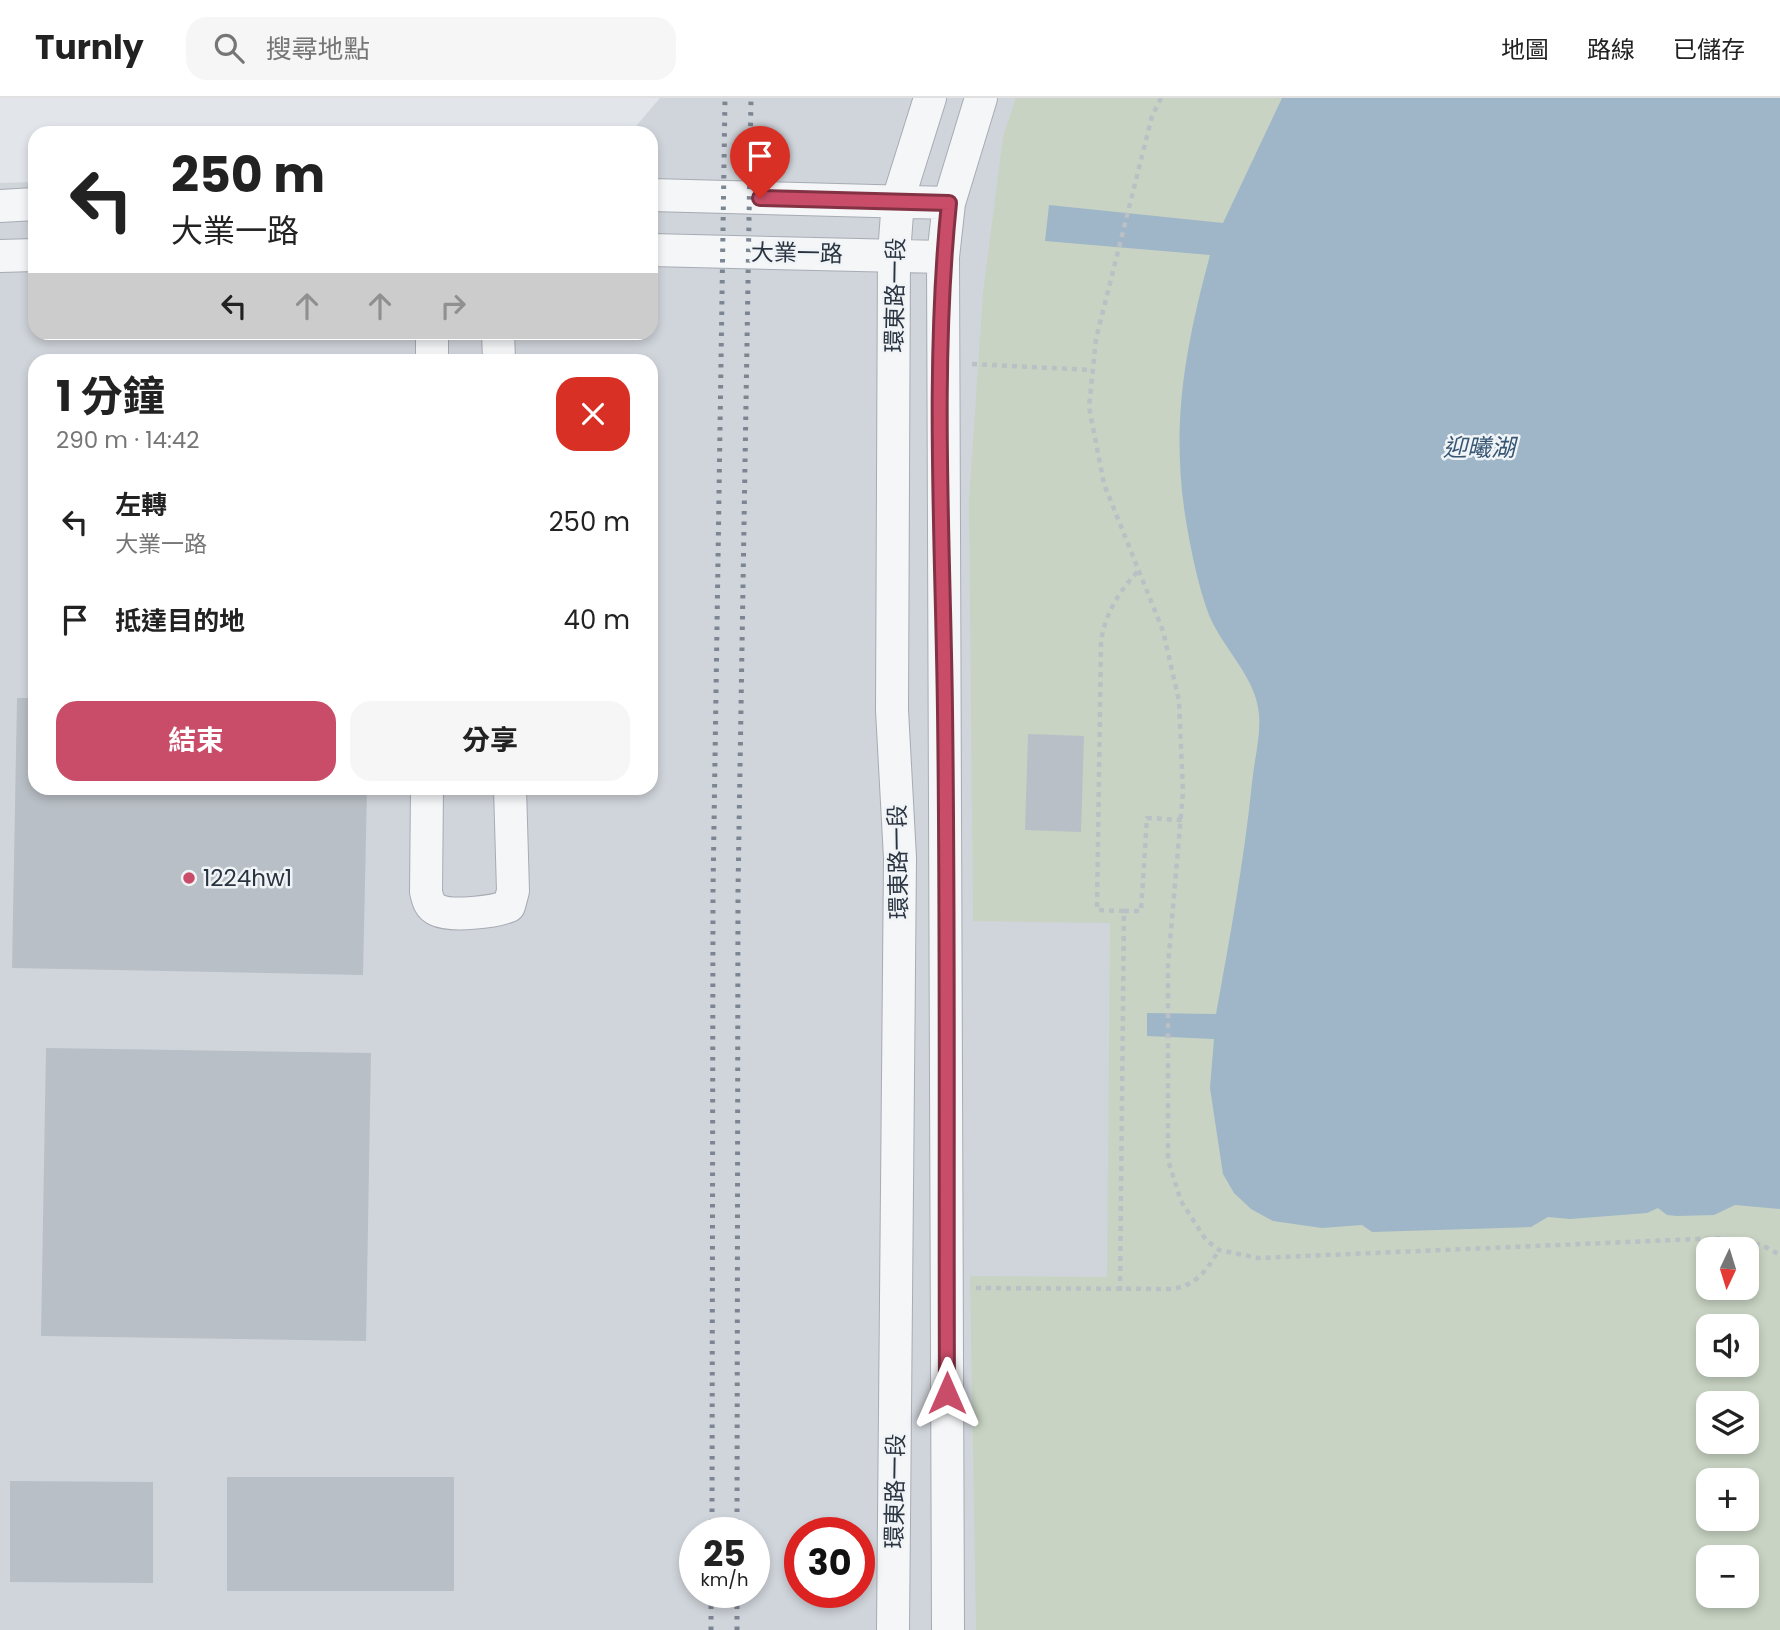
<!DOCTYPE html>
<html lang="zh-TW">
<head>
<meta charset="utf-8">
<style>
	body { margin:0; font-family:Poppins,"Noto Sans TC",sans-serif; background:#f6f6f6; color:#222; height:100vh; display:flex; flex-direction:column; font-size:26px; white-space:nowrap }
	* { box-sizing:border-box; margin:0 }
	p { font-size:23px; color:#767676 }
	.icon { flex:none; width:38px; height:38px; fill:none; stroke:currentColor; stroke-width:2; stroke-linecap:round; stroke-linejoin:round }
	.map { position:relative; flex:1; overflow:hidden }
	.drawer { position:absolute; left:28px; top:256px; width:630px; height:441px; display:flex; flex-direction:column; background:#fff; border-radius:21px; box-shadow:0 4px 10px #0003 }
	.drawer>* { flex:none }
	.top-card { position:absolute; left:28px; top:28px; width:630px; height:214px; border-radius:21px; box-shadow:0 4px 10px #0003; background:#fff; color:#222; overflow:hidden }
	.needle { width:46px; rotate:184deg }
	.controls { position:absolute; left:1696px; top:1139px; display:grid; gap:14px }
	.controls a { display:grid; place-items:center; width:63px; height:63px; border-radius:14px; background:#fff; box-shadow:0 4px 10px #0003; font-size:35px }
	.speed { position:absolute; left:679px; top:1419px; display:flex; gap:14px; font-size:35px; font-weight:700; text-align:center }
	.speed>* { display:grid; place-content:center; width:91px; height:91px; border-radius:50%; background:#fff; box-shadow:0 4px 10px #0003; line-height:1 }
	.speed small { font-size:18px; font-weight:400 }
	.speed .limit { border:10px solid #d22; background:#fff; color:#111 }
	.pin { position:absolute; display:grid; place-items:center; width:60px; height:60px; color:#fff; margin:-72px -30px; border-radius:50% 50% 50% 0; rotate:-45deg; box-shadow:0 0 7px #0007 }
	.pin .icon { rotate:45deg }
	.me { position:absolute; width:77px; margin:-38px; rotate:0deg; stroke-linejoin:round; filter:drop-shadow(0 0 5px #0008) }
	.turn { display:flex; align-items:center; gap:24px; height:147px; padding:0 28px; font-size:32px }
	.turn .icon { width:91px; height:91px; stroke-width:2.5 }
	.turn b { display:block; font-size:49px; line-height:60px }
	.lanes { display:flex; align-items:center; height:66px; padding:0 28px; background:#0003; justify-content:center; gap:35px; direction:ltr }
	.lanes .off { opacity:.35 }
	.round { display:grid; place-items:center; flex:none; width:74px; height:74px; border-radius:21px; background:#f6f6f6 }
	.head { display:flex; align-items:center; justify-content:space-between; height:119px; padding:0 28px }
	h1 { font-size:42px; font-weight:700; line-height:52px }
	.action { display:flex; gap:14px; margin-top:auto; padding:14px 28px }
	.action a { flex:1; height:80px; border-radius:21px; background:#c94d69; color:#fff; font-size:28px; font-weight:700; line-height:80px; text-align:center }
	.action a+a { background:#f6f6f6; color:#222 }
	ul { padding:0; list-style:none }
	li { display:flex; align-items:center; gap:21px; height:98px; padding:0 28px }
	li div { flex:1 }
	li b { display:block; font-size:26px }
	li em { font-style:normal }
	header { display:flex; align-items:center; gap:42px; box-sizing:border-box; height:98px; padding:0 35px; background:#fff; border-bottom:2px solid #e0e0e0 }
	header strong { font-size:33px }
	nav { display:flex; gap:38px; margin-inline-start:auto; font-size:24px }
	.search { width:490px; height:63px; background:#f6f6f6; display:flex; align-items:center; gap:18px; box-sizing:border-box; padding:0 24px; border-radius:21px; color:#767676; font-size:26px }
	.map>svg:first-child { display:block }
</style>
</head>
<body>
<header>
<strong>Turnly</strong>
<div class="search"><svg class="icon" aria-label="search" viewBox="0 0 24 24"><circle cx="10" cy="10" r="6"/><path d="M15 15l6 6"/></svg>搜尋地點</div>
<nav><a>地圖</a><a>路線</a><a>已儲存</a></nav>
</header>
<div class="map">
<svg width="1780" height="1532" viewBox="0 0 1780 1532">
	<rect width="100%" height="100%" fill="#e2e5ea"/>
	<path fill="#d0d5db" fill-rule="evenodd" d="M660 0H1780V1532H0V85L35 84V234H651V35H630ZM35 262H651V690H35ZM1708 1152H1746V1190H1708ZM1708 1228H1746V1267H1708ZM1708 1306H1746V1344H1708ZM1708 1382H1746V1421H1708ZM695 1435H754V1494H695ZM800 1435H859V1494H800ZM1708 1460H1746V1498H1708Z"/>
	<path fill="#c8d3c3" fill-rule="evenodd" d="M1016 0H1780V1532H976L970 1178 1107 1179 1110 825 973 823 969 402 983 195 1003 39ZM1708 1152H1746V1190H1708ZM1708 1228H1746V1267H1708ZM1708 1306H1746V1344H1708ZM1708 1382H1746V1421H1708ZM1708 1460H1746V1498H1708Z"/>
	<path fill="#9eb6c8" d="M1282 0H1780V1111L1735 1107 1714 1117 1677 1118 1667 1117 1658 1110 1647 1115 1570 1121 1548 1119 1531 1129 1372 1134 1362 1127 1322 1130 1273 1123 1251 1111 1234 1095 1223 1076 1210 990 1214 941 1147 938V915L1216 916C1230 839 1244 763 1252 685 1254 663 1261 638 1259 616 1256 579 1223 551 1209 517 1200 493 1194 466 1189 440 1169 337 1183 258 1210 157L1045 143 1049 107 1223 125Z"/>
	<path fill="#b9bfc6" d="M17 600H35V690H367L363 877 12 870Z
		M1028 636 1084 638 1081 734 1025 732Z
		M46 950 371 955 366 1243 41 1238Z
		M227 1379H454V1493H227Z
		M10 1383 153 1384V1485L10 1484Z"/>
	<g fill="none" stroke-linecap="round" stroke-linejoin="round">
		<g stroke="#a7acb4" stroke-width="34">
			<path id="minor" d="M651 97 949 105
				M0 108 35 106
				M651 152 943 159
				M0 158 35 157
				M498 234 499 262
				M432 262V234
				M427 690 426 794C428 802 429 808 437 812 451 819 495 814 509 808L513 793 510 690
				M893 1532 900 760 892 612 894 156 898 102 930 0
				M948 1532 943 159 949 105 981 0"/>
		</g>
		<path stroke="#bbc0c5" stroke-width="4.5" stroke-dasharray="5 5" stroke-linecap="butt" d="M1161 0 1152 18 1096 241 1089 309 1104 386 1163 533 1179 603 1183 694 1168 867V1062L1181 1103 1206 1142 1219 1152 1258 1160 1720 1140 1762 1147 1780 1157
			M972 266 1090 272
			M1124 813H1141L1147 720 1182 722
			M976 1190 1172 1191C1197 1187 1206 1173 1219 1152
			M1120 1193 1124 813 1097 812 1101 544C1105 515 1120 492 1140 471"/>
		<use href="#minor" stroke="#f4f6f8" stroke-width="32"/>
		<path stroke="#7c8692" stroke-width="5" stroke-dasharray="3.5 7" stroke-linecap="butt" d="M712 1435 713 793 725 0
			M737 1435 738 793 751 0
			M711 1532V1494
			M737 1532V1494"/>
	</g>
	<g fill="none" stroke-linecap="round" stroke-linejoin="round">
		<g stroke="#833244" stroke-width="18">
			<path id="route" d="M760 100 949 105C932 270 943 447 945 613 948 841 946 1068 947 1295"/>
		</g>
		<use href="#route" stroke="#c94d69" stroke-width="12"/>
	</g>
	<circle fill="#c94d69" stroke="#f1f4f7" stroke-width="2.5" cx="189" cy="780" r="7"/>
	<g text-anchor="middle" stroke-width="5" stroke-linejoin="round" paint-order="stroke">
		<g font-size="23" fill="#2a3441" stroke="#f1f4f7">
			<text transform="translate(797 155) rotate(1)" y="8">大業一路</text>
			<text transform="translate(895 197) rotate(-89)" y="8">環東路一段</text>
			<text transform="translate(898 764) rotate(-91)" y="8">環東路一段</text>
			<text transform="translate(895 1393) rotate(-89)" y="8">環東路一段</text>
		</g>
		<g font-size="23" fill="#2a3441" stroke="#f1f4f7" text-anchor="start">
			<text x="203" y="788">1224hw1</text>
		</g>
		<g font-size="24" font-style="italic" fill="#365673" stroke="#f1f4f7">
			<text x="1479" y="358">迎曦湖</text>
		</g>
	</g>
</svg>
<div class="controls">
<a><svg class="needle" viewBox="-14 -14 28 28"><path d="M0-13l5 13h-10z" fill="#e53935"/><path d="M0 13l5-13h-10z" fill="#767676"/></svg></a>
<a><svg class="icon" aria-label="sound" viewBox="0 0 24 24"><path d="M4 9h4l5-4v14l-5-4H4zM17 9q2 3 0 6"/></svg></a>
<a><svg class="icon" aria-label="layers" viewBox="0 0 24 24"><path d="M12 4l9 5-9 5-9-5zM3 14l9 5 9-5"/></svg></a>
<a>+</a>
<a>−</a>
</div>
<div class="speed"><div>25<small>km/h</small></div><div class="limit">30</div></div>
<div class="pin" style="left:760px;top:100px;background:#d93025"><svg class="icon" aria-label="arrive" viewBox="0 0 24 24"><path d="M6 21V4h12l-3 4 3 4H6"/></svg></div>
<svg class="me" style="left:947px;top:1295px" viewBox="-20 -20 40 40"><path d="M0-17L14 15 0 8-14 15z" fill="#c94d69" stroke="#fff" stroke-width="4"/></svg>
<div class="top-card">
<div class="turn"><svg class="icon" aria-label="left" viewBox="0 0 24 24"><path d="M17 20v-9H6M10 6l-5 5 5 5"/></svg><div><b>250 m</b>大業一路</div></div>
<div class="lanes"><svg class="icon" aria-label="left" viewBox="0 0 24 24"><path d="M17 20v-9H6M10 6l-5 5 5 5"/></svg><svg class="icon off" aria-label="ahead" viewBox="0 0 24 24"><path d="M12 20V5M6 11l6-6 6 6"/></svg><svg class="icon off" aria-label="ahead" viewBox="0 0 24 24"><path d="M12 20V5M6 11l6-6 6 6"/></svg><svg class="icon off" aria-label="right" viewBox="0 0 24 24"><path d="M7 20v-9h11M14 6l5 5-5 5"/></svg></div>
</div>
<section class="drawer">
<div class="head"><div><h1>1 分鐘</h1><p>290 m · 14:42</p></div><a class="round" style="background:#d93025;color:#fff"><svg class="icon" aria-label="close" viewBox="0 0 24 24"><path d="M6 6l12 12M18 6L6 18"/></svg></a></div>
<ul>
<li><svg class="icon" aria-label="left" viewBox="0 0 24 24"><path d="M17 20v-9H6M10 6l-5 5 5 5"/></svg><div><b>左轉</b><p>大業一路</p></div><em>250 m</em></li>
<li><svg class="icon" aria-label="arrive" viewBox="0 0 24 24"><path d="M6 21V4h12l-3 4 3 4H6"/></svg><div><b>抵達目的地</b></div><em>40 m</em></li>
</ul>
<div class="action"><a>結束</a><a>分享</a></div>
</section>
</div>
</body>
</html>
